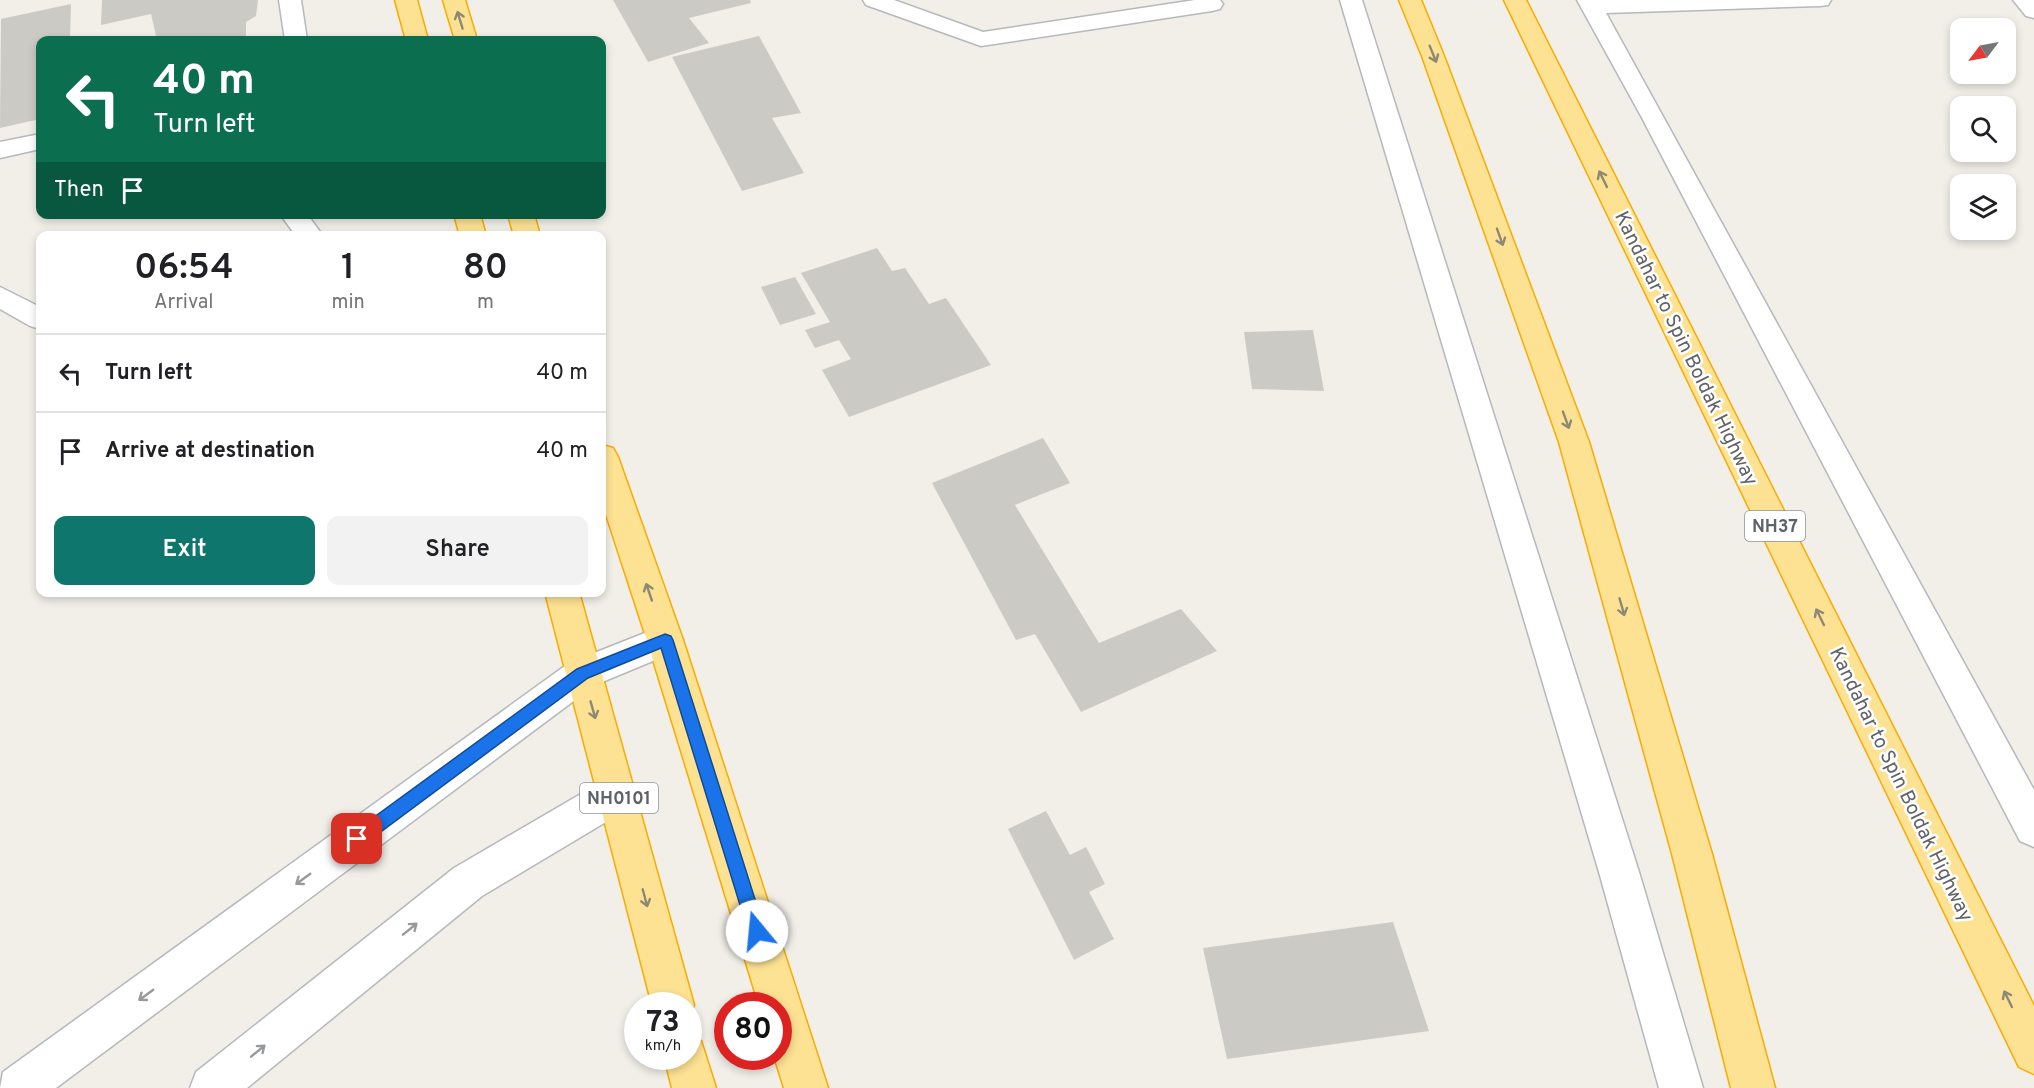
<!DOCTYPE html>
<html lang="en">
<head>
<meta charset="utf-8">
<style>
	body { margin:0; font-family:Overpass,sans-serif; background:#f2f2f2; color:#202124; height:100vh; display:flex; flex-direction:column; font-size:22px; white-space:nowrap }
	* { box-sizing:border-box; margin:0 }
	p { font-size:20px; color:#757577 }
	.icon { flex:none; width:33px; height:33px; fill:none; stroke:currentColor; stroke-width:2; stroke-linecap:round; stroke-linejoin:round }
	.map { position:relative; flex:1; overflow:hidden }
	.details { position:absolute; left:36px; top:231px; width:570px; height:366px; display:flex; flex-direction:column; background:#fff; border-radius:12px; box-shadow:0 3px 9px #0003 }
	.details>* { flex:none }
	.guide { position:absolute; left:36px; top:36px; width:570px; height:183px; border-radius:12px; box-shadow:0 3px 9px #0003; background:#0b6e4f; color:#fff; overflow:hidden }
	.needle { width:39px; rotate:238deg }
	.controls { position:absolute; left:1950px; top:18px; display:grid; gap:12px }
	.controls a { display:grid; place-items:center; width:66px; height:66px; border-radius:12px; background:#fff; box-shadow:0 3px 9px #0003; font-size:30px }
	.speed { position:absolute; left:624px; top:992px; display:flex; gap:12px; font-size:30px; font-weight:700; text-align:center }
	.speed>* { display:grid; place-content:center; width:78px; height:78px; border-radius:50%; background:#fff; box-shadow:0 3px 9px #0003; line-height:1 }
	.speed small { font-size:15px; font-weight:400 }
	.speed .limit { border:9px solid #d22; background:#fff; color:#111 }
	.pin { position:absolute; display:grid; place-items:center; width:51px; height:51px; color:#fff; margin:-26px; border-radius:12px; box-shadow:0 3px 9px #0006 }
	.me { position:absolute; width:66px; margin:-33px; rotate:343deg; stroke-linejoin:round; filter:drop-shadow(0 0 4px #0008) }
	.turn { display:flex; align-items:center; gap:21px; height:126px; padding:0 18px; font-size:27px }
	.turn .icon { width:78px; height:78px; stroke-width:2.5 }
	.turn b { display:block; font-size:42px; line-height:51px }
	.then { display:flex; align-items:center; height:57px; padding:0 18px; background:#0003; gap:12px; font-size:22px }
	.eta { display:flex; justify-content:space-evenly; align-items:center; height:102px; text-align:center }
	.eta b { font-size:36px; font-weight:600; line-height:42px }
	.action { display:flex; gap:12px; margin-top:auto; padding:12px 18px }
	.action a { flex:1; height:69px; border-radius:12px; background:#0f766e; color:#fff; font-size:24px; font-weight:600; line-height:69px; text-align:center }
	.action a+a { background:#f2f2f2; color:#202124 }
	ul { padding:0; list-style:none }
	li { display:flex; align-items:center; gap:18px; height:78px; padding:0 18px; border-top:2px solid #e0e0e0 }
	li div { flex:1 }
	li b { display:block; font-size:22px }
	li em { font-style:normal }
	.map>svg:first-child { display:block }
</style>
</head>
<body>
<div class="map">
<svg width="2034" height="1088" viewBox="0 0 2034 1088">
	<rect width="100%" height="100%" fill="#f1efe8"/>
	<path fill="#cccac5" d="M102 0H258L256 16 246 22V40H157L151 14 101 25Z
		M613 0H750L751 3 689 18 709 43 648 62Z
		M71 4 70 40H40V119L0 128 1 19Z
		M759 36 801 113 772 118 804 173 742 191 672 57Z
		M877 248 892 271 905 268 929 304 946 298 991 365 849 417 822 370 851 359 839 340 815 348 805 330 830 322 801 273Z
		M795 277 816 314 780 325 761 287Z
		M1313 330 1324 391 1252 389 1244 332Z
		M1043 438 1070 483 1015 505 1099 643 1181 609 1217 651 1081 712 1035 634 1016 640 932 483Z
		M1046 811 1070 855 1086 847 1105 884 1089 892 1114 939 1074 960 1008 829Z
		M1393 922 1429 1031 1227 1059 1203 948Z"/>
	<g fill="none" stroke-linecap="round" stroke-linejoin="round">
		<g stroke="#b5b8bc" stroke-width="3">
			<path id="minor" d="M279 0H301L307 40H285Z
				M863 0H894L983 32 1195 0H1220L1223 4 1220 9 1212 11 981 46 866 5Z
				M1340 0H1362L1639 872 1703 1088H1659L1599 872Z
				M1577 0H1831L1828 5 1820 6 1606 13 2034 790V847L2020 841 1641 116Z
				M2013 0H2034V18L2026 16Z
				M40 134V149L0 158V142Z
				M280 214H307L323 236H296Z
				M0 287 40 307V329L30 326 0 309Z
				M665 625 677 629 683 640 677 651 595 685 56 1088H0L3 1072 569 663Z
				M617 776 631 781 636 794 631 807 482 896 247 1088H190L196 1072 454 868 603 781Z"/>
		</g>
		<g stroke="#f9ab00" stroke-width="3">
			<path id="highway" d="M395 0H417L428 40H406Z
				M443 0H465L477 40H455Z
				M1399 0H1421L1444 56 1589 442 1712 854 1775 1088H1731L1672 854 1559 442 1422 56Z
				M1504 0H1526L2034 1006V1074L2019 1067Z
				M454 214H480L486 236H460Z
				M508 214H534L540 236H514Z
				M602 445 613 448 618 457 683 640 828 1088H784L774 1056H778V1005H759L647 640 602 502Z
				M545 592H579L694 1005 688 1019V1005H652Z
				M688 1035 701 1041 716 1088H672L664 1056H688Z"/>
		</g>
		<use href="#minor" fill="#fff" fill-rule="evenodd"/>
		<use href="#highway" fill="#fde293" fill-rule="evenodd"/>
	</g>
	<defs><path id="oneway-shaft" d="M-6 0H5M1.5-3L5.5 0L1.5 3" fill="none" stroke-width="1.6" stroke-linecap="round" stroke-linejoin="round" transform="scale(1.5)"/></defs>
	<g stroke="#8e8975">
		<use href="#oneway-shaft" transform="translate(460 20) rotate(-107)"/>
		<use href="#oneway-shaft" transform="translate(1433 54) rotate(68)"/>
		<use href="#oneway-shaft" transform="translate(1603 179) rotate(-116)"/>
		<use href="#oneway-shaft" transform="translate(1500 237) rotate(70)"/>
		<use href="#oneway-shaft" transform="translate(1566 420) rotate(70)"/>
		<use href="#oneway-shaft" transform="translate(649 592) rotate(-109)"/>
		<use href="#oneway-shaft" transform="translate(1622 607) rotate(74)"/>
		<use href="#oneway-shaft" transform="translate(1820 617) rotate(-116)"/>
		<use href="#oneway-shaft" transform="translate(593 710) rotate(74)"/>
		<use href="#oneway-shaft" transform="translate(645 898) rotate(75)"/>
		<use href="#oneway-shaft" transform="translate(2008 999) rotate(-116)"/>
	</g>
	<g stroke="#979a9d">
		<use href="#oneway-shaft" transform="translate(303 879) rotate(144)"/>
		<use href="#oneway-shaft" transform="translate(410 929) rotate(-39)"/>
		<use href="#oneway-shaft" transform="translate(146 995) rotate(144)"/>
		<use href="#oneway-shaft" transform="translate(258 1051) rotate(-39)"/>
	</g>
	<path fill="#1a73e8" stroke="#114b97" stroke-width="1.5" d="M665 634 671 636 673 640 765 931 763 937 757 940 751 937 748 931 661 648 588 678 363 845 357 847 351 845 349 839 351 834 577 669Z"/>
	<g text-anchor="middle" stroke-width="5" stroke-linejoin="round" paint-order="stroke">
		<g fill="#fff" stroke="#8f9295" stroke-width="1.5">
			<rect x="1745" y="511" width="60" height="30" rx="4.5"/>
			<rect x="580" y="783" width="78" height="30" rx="4.5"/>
		</g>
		<g font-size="18" font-weight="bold" fill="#5f6368">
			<text x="1775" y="532">NH37</text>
			<text x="619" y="804">NH0101</text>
		</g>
		<g font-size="20" fill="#5f6368" stroke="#fff">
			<text transform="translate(1687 348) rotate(64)" y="7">Kandahar to Spin Boldak Highway</text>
			<text transform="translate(1902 784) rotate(64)" y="7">Kandahar to Spin Boldak Highway</text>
		</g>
	</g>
</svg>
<div class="controls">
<a><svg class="needle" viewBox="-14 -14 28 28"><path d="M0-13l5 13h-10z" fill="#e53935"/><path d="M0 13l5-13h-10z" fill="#757577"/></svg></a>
<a><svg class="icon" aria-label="search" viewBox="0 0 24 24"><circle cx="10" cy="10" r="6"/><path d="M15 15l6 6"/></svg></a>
<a><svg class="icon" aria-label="layers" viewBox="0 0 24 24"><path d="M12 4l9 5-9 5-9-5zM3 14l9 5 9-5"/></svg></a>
</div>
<div class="speed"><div>73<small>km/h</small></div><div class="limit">80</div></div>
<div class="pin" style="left:357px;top:839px;background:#d93025"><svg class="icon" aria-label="arrive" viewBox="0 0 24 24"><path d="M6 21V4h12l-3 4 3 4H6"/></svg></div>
<svg class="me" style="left:757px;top:931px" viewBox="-20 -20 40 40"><circle r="19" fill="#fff"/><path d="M0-13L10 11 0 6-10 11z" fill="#1a73e8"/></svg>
<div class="guide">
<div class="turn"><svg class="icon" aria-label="left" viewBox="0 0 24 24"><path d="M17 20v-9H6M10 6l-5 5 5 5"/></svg><div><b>40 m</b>Turn left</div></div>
<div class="then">Then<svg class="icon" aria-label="arrive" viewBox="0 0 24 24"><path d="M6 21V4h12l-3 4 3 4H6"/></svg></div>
</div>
<section class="details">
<div class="eta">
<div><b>06:54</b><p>Arrival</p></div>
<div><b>1</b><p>min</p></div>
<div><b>80</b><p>m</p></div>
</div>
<ul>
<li><svg class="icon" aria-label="left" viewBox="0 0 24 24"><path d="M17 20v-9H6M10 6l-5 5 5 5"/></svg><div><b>Turn left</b></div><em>40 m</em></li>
<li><svg class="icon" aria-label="arrive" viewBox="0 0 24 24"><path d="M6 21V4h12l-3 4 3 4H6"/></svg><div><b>Arrive at destination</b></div><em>40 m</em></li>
</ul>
<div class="action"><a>Exit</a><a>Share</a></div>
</section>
</div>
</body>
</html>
